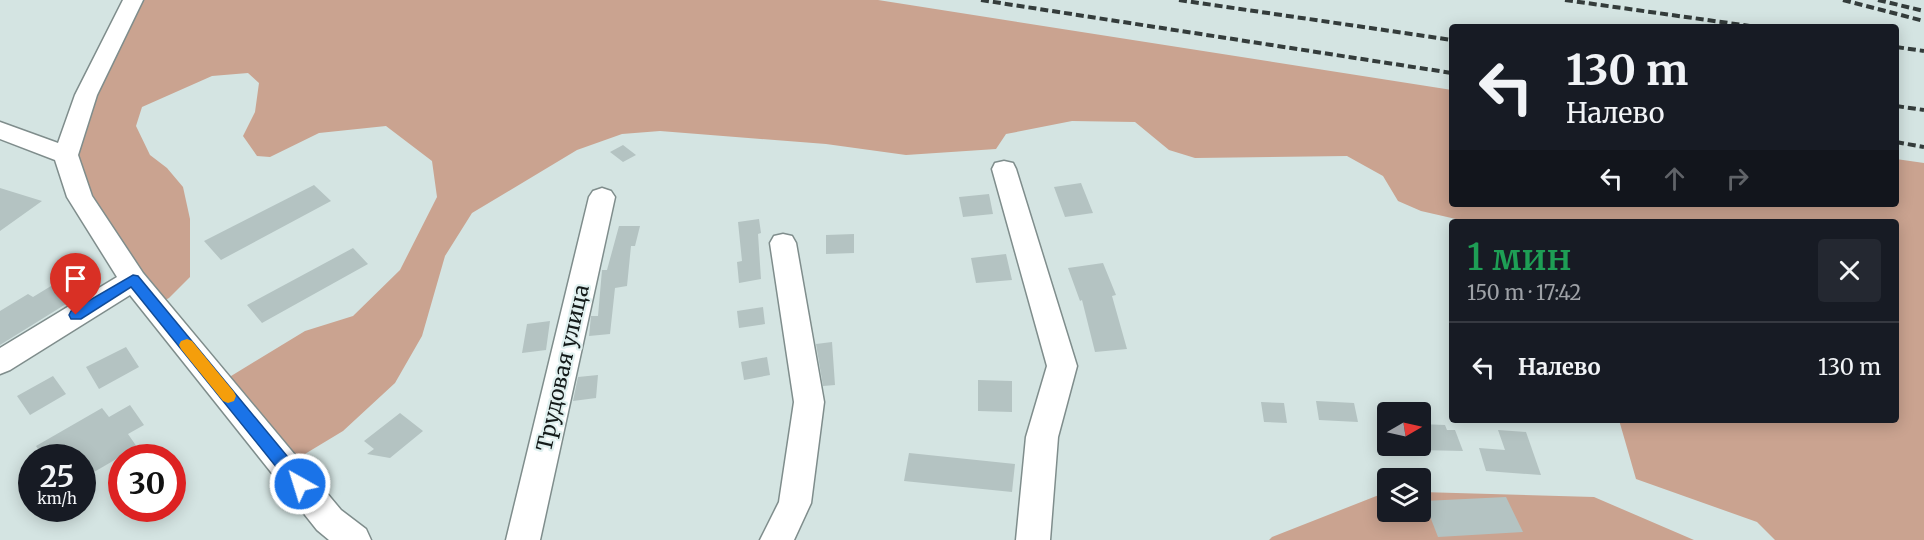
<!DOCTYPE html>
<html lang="ru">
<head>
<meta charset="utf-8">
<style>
	body { margin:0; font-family:Merriweather,serif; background:#242831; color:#f1f3f6; height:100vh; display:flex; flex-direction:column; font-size:22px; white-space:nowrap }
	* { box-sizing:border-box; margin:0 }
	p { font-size:20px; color:#9ea1a6 }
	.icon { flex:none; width:33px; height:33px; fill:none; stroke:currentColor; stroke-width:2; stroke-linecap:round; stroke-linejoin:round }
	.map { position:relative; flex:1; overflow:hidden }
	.drawer { position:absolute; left:1449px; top:219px; width:450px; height:204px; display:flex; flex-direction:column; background:#171b24; border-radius:6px; box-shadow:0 3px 15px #0003 }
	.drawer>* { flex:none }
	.banner { position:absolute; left:1449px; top:24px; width:450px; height:183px; border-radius:6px; box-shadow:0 3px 15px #0003; background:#171b24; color:#f1f3f6; overflow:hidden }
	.needle { width:39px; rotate:81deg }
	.controls { position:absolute; left:1377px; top:402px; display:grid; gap:12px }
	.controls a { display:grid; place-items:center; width:54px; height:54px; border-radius:6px; background:#171b24; box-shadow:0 3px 15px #0003; font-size:30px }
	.speed { position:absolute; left:18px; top:444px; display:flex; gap:12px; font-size:30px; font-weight:700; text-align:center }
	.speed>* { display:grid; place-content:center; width:78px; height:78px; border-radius:50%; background:#171b24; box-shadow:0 3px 15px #0003; line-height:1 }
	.speed small { font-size:15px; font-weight:400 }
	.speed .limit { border:9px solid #d22; background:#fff; color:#111 }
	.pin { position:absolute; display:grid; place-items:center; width:51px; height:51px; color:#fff; margin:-62px -26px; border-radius:50% 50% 50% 0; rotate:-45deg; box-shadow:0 0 6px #0007 }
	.pin .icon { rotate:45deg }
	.me { position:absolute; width:66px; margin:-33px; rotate:321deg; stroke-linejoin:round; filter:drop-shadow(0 0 4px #0008) }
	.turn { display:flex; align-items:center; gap:21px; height:126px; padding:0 18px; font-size:27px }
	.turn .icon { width:78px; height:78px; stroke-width:2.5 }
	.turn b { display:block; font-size:42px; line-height:51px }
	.lanes { display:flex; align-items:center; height:57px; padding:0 18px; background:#0003; justify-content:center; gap:30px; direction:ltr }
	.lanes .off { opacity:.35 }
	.round { display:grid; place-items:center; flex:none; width:63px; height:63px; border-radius:6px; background:#242831 }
	.summary { display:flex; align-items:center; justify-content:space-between; height:102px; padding:0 18px }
	h1 { font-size:36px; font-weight:600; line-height:45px; color:#1e9e55 }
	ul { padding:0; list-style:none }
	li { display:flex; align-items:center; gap:18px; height:90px; padding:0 18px; border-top:2px solid #363941 }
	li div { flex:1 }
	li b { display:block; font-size:22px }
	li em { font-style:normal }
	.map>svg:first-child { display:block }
</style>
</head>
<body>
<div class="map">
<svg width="1924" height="540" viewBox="0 0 1924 540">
	<rect width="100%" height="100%" fill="#d4e4e2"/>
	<path fill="#caa390" d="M137 0H878L1452 90V204H1896V159L1924 163V540H1775L1757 522 1636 479 1619 420H1896V222H1469L1421 211 1398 201 1383 176 1347 156 1195 158 1169 150 1135 122 1072 121 1006 134 996 149 906 155 826 144 660 131 622 134 577 150 472 213 445 256 422 336 395 383 343 431 285 466 218 384 305 331 353 316 400 270 437 197 432 161 386 126 319 133 270 157 257 156 243 136 255 112 259 83 248 73 212 76 142 107 136 126 150 155 167 168 183 187 190 219V277L169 298 154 306 66 155Z
		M1421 492 1594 497 1694 540H1269L1272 537 1384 493H1387L1388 512H1420Z"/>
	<path fill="#b4c3c2" d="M623 145 636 155 623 162 610 152Z
		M1081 183 1093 213 1065 217 1054 187Z
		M314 185 331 201 221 260 204 241Z
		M0 188 42 201 0 231Z
		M989 194 993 214 963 217 959 197Z
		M759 219 761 233 758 234 761 279 739 283 737 262 742 261 738 222Z
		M619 226H640L635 246H631L627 286 615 288 610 334 589 336 591 316H598L602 270H607Z
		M854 234V253L826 254V235Z
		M353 248 368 264 262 323 247 305Z
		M1006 254 1012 280 976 283 971 258Z
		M1103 263 1116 295 1112 296 1127 349 1095 352 1082 300 1080 301 1068 268Z
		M56 283 60 286 65 283 82 294 0 345V311L28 294 33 297Z
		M763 307 765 324 739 328 737 311Z
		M550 321 546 350 522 353 527 324Z
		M832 342 835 385 823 386 816 344Z
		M126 347 139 367 99 389 86 367Z
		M767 357 770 375 744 380 741 362Z
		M598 375 596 398 573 401 578 377Z
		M53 376 66 394 30 415 17 396Z
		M978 380 1012 381V412L978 411Z
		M1316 401 1354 403 1358 422 1319 420Z
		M1261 402 1284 403 1287 423 1264 422Z
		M130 405 144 425 128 434 137 447 82 479V458H44L36 446 102 408 109 417Z
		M400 413 423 431 390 458 367 454 374 449 364 441Z
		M1420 424 1445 425 1447 430H1455L1463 451 1420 450Z
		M1498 430 1526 432 1541 475 1486 471 1479 448 1505 450Z
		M909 453 1015 464 1012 492 904 481Z
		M1506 497 1523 532 1438 537 1424 501Z"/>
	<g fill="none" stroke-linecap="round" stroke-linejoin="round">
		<g stroke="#7f8d8c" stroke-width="3">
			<path id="minor" d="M123 0H143L97 95 78 155 92 196 143 273 341 510 366 529 371 540H329L317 530 130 295 10 370 0 374V348L117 277 67 197 55 160 0 139V122L58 143 75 95Z
				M1004 161 1013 163 1016 169 1077 366 1058 437 1050 540H1016L1026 437 1047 366 992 169 995 163Z
				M602 188 611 191 615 197 540 540H506L589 197 593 191Z
				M783 234 792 236 796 243 824 402 811 503 794 540H760L779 502 794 402 770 243 774 236Z"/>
		</g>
		<use href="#minor" fill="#fff" fill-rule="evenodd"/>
		<path stroke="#343c3b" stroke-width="4" stroke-dasharray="8 4" stroke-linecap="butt" d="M981 0 1452 73
			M1179 0 1452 40
			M1565 0 1757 27
			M1843 0 1924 21
			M1878 0 1924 11
			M1896 47 1924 51
			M1896 106 1924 110
			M1896 142 1924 147"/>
	</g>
	<path fill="#1a73e8" stroke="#114b97" stroke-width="1.5" d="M133 275 138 276 306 479 308 484 306 489 300 491 294 489 131 287 81 319H71L69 315 71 311Z"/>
	<path fill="#f59e0b" d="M187 339 192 341 234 392 236 396 234 401 228 403 223 401 181 349 179 345 181 341Z"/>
	<g text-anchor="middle" stroke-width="4.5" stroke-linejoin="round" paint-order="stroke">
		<g font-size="21" fill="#141a19" stroke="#e1f1f0">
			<text transform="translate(563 368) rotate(-77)" y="7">Трудовая улица</text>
		</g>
	</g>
</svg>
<div class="controls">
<a><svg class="needle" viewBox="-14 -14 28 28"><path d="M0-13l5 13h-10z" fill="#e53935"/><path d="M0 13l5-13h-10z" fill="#9ea1a6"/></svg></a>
<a><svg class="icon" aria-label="layers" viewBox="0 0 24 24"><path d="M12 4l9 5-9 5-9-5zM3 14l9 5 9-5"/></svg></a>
</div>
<div class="speed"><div>25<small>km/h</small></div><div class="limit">30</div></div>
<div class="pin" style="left:76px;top:315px;background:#d93025"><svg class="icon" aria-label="arrive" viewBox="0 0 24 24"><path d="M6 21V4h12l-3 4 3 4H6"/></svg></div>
<svg class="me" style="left:300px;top:484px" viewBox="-20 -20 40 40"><circle r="17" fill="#1a73e8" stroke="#fff" stroke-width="3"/><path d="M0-11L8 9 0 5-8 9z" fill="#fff"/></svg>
<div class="banner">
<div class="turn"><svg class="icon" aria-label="left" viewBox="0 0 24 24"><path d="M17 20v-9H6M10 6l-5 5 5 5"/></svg><div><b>130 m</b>Налево</div></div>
<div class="lanes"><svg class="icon" aria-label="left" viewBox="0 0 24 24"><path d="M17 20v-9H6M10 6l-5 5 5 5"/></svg><svg class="icon off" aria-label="ahead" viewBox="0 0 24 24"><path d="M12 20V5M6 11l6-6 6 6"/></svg><svg class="icon off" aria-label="right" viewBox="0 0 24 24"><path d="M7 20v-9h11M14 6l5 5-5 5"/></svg></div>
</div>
<section class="drawer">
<div class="summary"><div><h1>1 мин</h1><p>150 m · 17:42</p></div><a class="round"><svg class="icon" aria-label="close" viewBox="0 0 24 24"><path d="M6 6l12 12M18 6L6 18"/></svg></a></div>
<ul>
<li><svg class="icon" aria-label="left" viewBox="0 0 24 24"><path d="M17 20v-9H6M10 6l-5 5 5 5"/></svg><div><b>Налево</b></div><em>130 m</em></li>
</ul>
</section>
</div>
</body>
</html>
